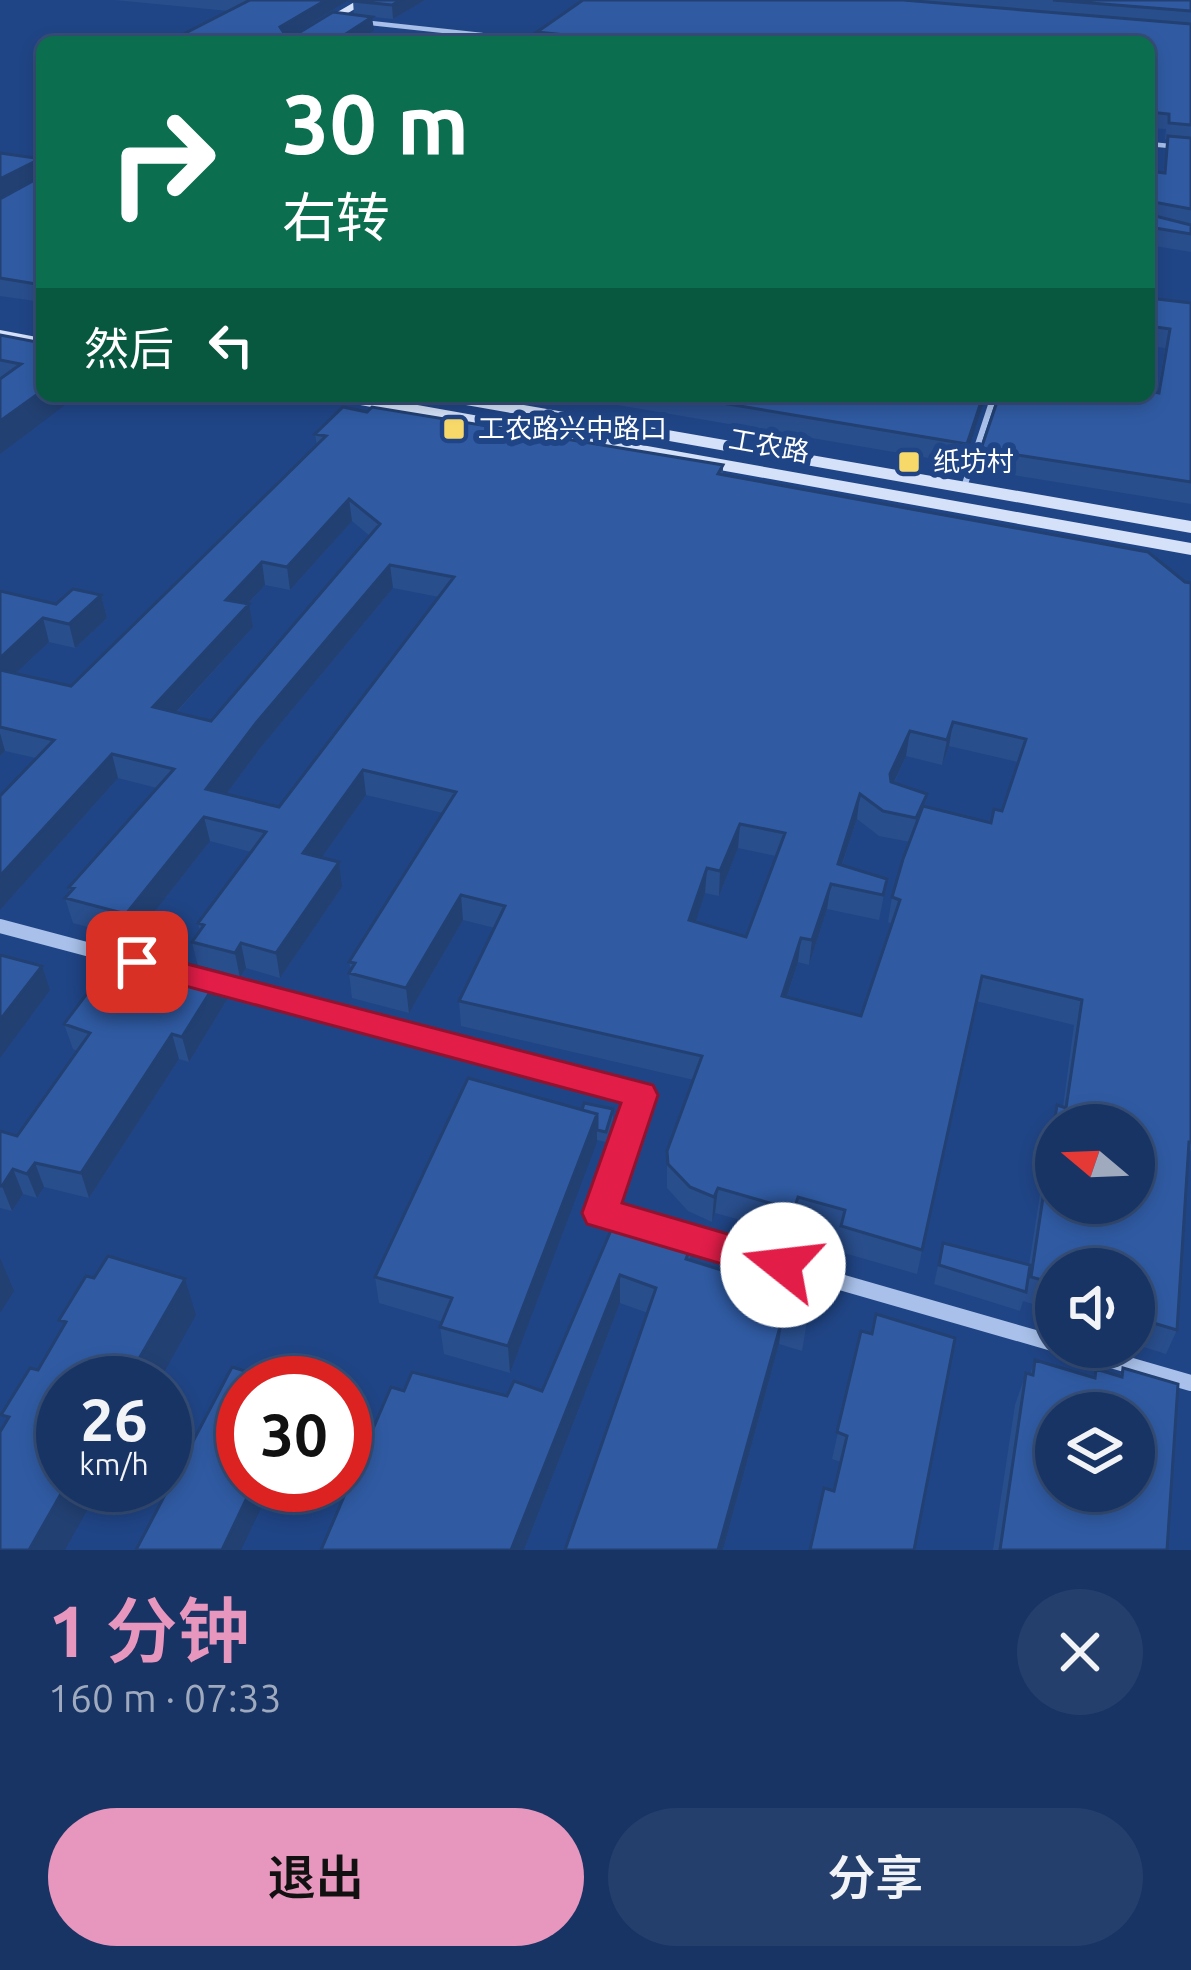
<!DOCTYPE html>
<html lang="zh">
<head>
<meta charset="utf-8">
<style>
	body { margin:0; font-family:Ubuntu,"Noto Sans SC",sans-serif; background:#253f6d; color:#f1f3f6; height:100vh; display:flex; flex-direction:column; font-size:45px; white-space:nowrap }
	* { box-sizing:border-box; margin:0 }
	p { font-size:39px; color:#9faabf }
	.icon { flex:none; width:66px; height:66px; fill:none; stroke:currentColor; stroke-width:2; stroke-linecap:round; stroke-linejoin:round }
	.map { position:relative; height:1550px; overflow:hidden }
	.drawer { display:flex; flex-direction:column; background:#183464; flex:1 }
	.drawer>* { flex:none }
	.hud { position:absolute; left:36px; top:36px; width:1119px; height:366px; border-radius:18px; box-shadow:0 6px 18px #0003,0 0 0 3px #364f78; background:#0b6e4f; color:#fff; overflow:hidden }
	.needle { width:78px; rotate:289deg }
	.buttons { position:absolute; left:1035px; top:1104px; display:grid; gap:24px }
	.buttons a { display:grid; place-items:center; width:120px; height:120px; border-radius:50%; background:#183464; box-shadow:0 6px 18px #0003,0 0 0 3px #364f78; font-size:60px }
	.speed { position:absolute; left:36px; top:1356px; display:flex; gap:24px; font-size:60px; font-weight:700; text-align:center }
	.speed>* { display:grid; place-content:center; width:156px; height:156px; border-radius:50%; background:#183464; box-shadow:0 6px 18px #0003,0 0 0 3px #364f78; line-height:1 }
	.speed small { font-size:30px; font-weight:400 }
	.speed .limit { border:18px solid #d22; background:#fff; color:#111 }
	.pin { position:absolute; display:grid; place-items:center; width:102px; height:102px; color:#fff; margin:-51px; border-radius:24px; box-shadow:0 6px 18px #0006 }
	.me { position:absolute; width:132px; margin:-66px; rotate:286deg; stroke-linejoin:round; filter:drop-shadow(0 0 9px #0008) }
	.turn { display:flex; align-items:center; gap:42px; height:252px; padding:0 48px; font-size:54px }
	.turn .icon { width:156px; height:156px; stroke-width:2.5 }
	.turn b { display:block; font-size:84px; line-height:102px }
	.then { display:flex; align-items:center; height:114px; padding:0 48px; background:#0003; gap:24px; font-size:45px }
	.round { display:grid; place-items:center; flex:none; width:126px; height:126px; border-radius:63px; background:#253f6d }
	.headline { display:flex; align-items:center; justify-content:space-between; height:204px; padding:0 48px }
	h1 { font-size:72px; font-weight:600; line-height:90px; color:#e797bd }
	.button { display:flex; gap:24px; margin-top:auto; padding:24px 48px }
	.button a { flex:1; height:138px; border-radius:72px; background:#e797bd; color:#111; font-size:48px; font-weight:600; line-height:138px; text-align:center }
	.button a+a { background:#253f6d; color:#f1f3f6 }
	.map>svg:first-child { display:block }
</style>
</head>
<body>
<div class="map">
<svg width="1191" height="1550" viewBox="0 0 1191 1550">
	<rect width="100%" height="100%" fill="#204586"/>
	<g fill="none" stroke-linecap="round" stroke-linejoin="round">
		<path stroke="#a9c1ea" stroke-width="4.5" d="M361 22 482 35
			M1149 144 1191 148"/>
		<path stroke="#a9c1ea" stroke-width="6" d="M964 487 994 396"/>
		<path stroke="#a9c1ea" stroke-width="14" d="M0 926 128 960
			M212 982 641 1095 629 1128"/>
		<path stroke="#a9c1ea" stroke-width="16" d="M630 1125 600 1213 1056 1344
			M1066 1347 1191 1383"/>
		<path fill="#d4e1f8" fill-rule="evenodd" d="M358 0H370L299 42H286Z
			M0 330 42 338V348L0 340Z
			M329 396H367L1191 543V555L338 401Z
			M434 396H472L1191 521V533L443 401Z"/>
	</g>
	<path fill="#294e8c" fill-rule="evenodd" d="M114 0H349L297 32 374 30 168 42 229 11Z
		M425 0 393 19 354 15 353 1Z
		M583 0H1191V252L1149 245V171L1163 173 1168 139H1165L1166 129 1149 128V42H537V32Z
		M0 153 42 159V302L0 296V199L40 177 0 198Z
		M1149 298 1191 303V504L982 470 979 466 982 446 1157 393 1165 348 1149 346Z
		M0 335 42 343 0 454Z
		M600 396H986L964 464 600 402Z
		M315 434 723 465V475L1191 583V1149L1188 1157 1177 1330 1166 1354 1134 1344V1269H1056V1311L1023 1301 1024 1298 1020 1311 934 1284 943 1243 1029 1265 1050 1130 1057 1105 1063 1107 1074 1025 976 1001 917 1274 837 1251 840 1235 794 1222 791 1234 715 1213 712 1222 688 1211 667 1188V1151L694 1080 461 1026 459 1001 495 928 463 920 409 1013 352 998 349 973 351 970 349 962 443 813 366 795 321 858 342 887 280 978 246 968 240 978 222 973 228 998 189 1062 179 1059 89 1198 44 1187 37 1198 23 1194 12 1211 0 1208V1131L17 1136 77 1051 73 1049 64 1024 172 968 198 966 192 942 200 931 198 923 251 852 210 841 133 939 73 923 65 898 70 893 69 887 157 788 118 778 0 910V796L36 758 5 751 0 756V591L56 604 101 595 107 618 75 648 49 642 15 674 71 686 317 446ZM352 521 370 536 211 721 176 713 253 627 248 604 265 585 290 590ZM393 588 439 597 279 807 226 794 261 747ZM949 746 1018 762 1002 811 991 823 925 807 894 783 906 756 942 765ZM857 819 879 836 910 842 892 897 888 922 892 924 861 1016 787 997 798 962 809 965 827 909 879 920 887 879 842 865ZM738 848 776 856 746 937 695 922 705 893 719 896Z
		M613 1109V1119L606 1142 597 1140 510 1373 444 1354 440 1327 443 1322 379 1303 375 1277 582 1110Z
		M615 1221 691 1246 690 1260 811 1298 802 1351 779 1344 723 1550H565L648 1313 620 1303 524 1550 404 1391 507 1396 542 1391Z
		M876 1314 955 1338 914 1550H810L824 1488 834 1491 841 1462 832 1459 861 1331 872 1334Z
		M1035 1360 1093 1377 1096 1369 1119 1376 1123 1368 1167 1550H993L1015 1405 1026 1373 1030 1374Z"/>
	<path fill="#224072" d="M326 0H349L282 41 280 27Z
		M401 0H425L393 19 392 5Z
		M372 17 374 30 356 42H329Z
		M36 161 40 177 0 198V179Z
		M42 391V396H77L0 454V421Z
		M983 396H986L964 464 967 444Z
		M349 499 352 521 290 590 287 567Z
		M262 562 265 585 230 623 226 600Z
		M390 565 393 588 261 747 212 813 206 789 256 723Z
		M101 595 107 618 75 648 69 624Z
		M249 604 253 627 159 731 153 707Z
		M43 618 49 642 0 688V658Z
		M953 722 949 746 942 765 947 740Z
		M910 731 906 756 886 799 890 774Z
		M0 733 5 751 0 756Z
		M112 754 118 778 0 910V876Z
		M363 770 366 795 307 878 303 853Z
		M860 794 857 819 834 888 838 864Z
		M204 817 210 841 133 939 126 914Z
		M740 824 738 848 719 896 720 871Z
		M339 862 342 887 280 978 276 953Z
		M707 868 705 893 688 945 689 920Z
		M831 884 827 909 809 965 812 940Z
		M461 895 463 920 409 1013 406 988Z
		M801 938 798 962 779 1021 782 996Z
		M241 943 246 968 240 978 235 953Z
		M42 966 50 990 0 1058V1020Z
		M222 973 228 998 189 1062 182 1037Z
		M172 1034 179 1059 89 1198 81 1173Z
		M597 1114V1142L510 1373 508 1346Z
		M35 1163 44 1187 37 1198 27 1174Z
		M13 1169 23 1194 12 1211 2 1186Z
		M718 1188 715 1213 712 1222 714 1197Z
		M0 1258 14 1291 0 1313Z
		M620 1275V1303L524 1550H511Z
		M185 1279 196 1315 158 1383H125Z
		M783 1316 779 1344 723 1550H718Z
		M66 1485H101L65 1550H29Z
		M253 1485H272L241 1550H222Z"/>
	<path fill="#305ba3" stroke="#224072" stroke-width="3" fill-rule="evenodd" d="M248 0H326L280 27 284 33 300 32 333 12 372 17 335 41 168 42 250 0Z
		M355 0H401L392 5 353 1Z
		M583 0H903L1191 24V125L1169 123V114L1149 112V42H632L537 32Z
		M1053 0H1191V11Z
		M1168 136 1191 138V209L1154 202 1149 205V171L1165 173Z
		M0 153 42 159V164L36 161 0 179Z
		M42 169V285L0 278V199L40 177Z
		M1149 212 1151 215 1191 225V234L1149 227Z
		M1149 298 1191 303V482L986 450 982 446 999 396H1149V391L1159 393 1170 329 1149 326Z
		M0 335 42 343V391L0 421V379L21 364 0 360Z
		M680 396H983L967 444Z
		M343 407 367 412 372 407 723 465 718 474 1148 552 1185 582 1191 583V1142H1189L1177 1330 1143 1320V1310L1134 1307V1269H1056V1284L1031 1277 1057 1105 1066 1108 1082 1000 982 976 922 1250 841 1226 845 1210 798 1197 794 1210 718 1188 714 1197 690 1187 668 1164 667 1151 702 1056 459 1001 505 906 461 895 406 988 349 973 355 963 349 962 456 792 363 770 303 853 339 862 276 953 241 943 235 953 192 942 204 925 198 923 266 832 204 817 126 914 65 898 74 888 69 887 174 769 112 754 0 876V796L54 740 0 727V670L71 686 326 436 315 434ZM349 499 380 524 211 721 153 707 249 604 226 600 262 562 287 567ZM390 565 454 577 279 807 206 789 256 723ZM953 722 1026 739 1002 811 994 809 991 823 923 806 903 859 892 897 900 900 861 1016 782 996 801 938 812 940 831 884 883 895 887 879 838 864 860 794 883 811 916 818 927 794 891 782 890 774 910 731 947 740ZM740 824 785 833 746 937 689 920 707 868 720 871ZM1056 1125H1134V1203H1056Z
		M73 589 101 595 69 624 43 618 0 658V591L56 604Z
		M0 955 42 966 0 1020Z
		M116 955 172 968 177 961 222 973 182 1037 172 1034 81 1173 35 1163 27 1174 13 1169 2 1186H0V1131L17 1136 90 1033 64 1024Z
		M468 1078 597 1114 508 1346 440 1327 452 1298 375 1277Z
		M584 1103 613 1109 606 1132 597 1130V1114L582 1110Z
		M615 1221 691 1246 686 1259 811 1298 807 1323 783 1316 718 1550H565L656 1288 620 1275 511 1550H321L391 1387 404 1391 412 1372 507 1396 514 1381 542 1391Z
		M943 1243 1030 1265 1026 1292 939 1265Z
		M108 1256 185 1279 125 1383H63V1485H66L29 1550H0V1432L9 1417 1 1415 30 1368 38 1370 66 1322 59 1320 86 1276 94 1278Z
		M876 1314 955 1338 914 1550H810L824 1488 834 1491 847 1436 837 1432 861 1331 872 1334Z
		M1035 1360 1095 1378 1096 1369 1122 1377 1123 1368 1178 1384 1167 1550H1000L1026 1373 1033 1375ZM1056 1413H1134V1491H1056Z
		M232 1367 283 1383H243V1485H253L222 1550H136Z"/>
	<path fill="#e11d48" stroke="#92132f" stroke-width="3" d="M137 951 653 1085 658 1095 622 1203 796 1254 801 1265 796 1277 783 1282 587 1224 582 1213 621 1103 126 970 122 962 126 954Z"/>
	<g fill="#f7d96a" stroke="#204586" stroke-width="4.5">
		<rect x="442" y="417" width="24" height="24" rx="6"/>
		<rect x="897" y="450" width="24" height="24" rx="6"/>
	</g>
	<g text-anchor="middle" stroke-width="12" stroke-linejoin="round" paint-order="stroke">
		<g font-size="27" fill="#fff" stroke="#204586" text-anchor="start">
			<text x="478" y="438">工农路兴中路口</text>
			<text x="933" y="471">纸坊村</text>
		</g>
		<g font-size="27" fill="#fff" stroke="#204586">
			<text transform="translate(769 446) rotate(10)" y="9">工农路</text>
		</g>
	</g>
</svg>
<div class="buttons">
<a><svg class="needle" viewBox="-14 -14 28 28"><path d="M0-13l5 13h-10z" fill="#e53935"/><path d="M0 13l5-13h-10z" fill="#9faabf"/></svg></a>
<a><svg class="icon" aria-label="sound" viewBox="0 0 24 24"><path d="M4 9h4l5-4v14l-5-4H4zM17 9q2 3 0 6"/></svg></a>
<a><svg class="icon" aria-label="layers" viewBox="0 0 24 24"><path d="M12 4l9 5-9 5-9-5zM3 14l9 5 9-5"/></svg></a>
</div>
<div class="speed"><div>26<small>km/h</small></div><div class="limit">30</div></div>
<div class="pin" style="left:137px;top:962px;background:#d93025"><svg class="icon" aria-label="arrive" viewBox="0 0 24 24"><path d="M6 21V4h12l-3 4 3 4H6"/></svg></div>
<svg class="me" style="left:783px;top:1265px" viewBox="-20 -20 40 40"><circle r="19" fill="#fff"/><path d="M0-13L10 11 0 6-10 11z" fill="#e11d48"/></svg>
<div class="hud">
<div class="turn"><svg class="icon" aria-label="right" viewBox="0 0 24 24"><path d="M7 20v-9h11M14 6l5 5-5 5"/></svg><div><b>30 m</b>右转</div></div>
<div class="then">然后<svg class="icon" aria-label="left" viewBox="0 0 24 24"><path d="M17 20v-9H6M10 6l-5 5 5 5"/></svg></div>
</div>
</div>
<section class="drawer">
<div class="headline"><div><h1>1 分钟</h1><p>160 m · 07:33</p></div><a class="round"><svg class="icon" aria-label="close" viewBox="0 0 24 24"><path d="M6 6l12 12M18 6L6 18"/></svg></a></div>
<div class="button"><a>退出</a><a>分享</a></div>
</section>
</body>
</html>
